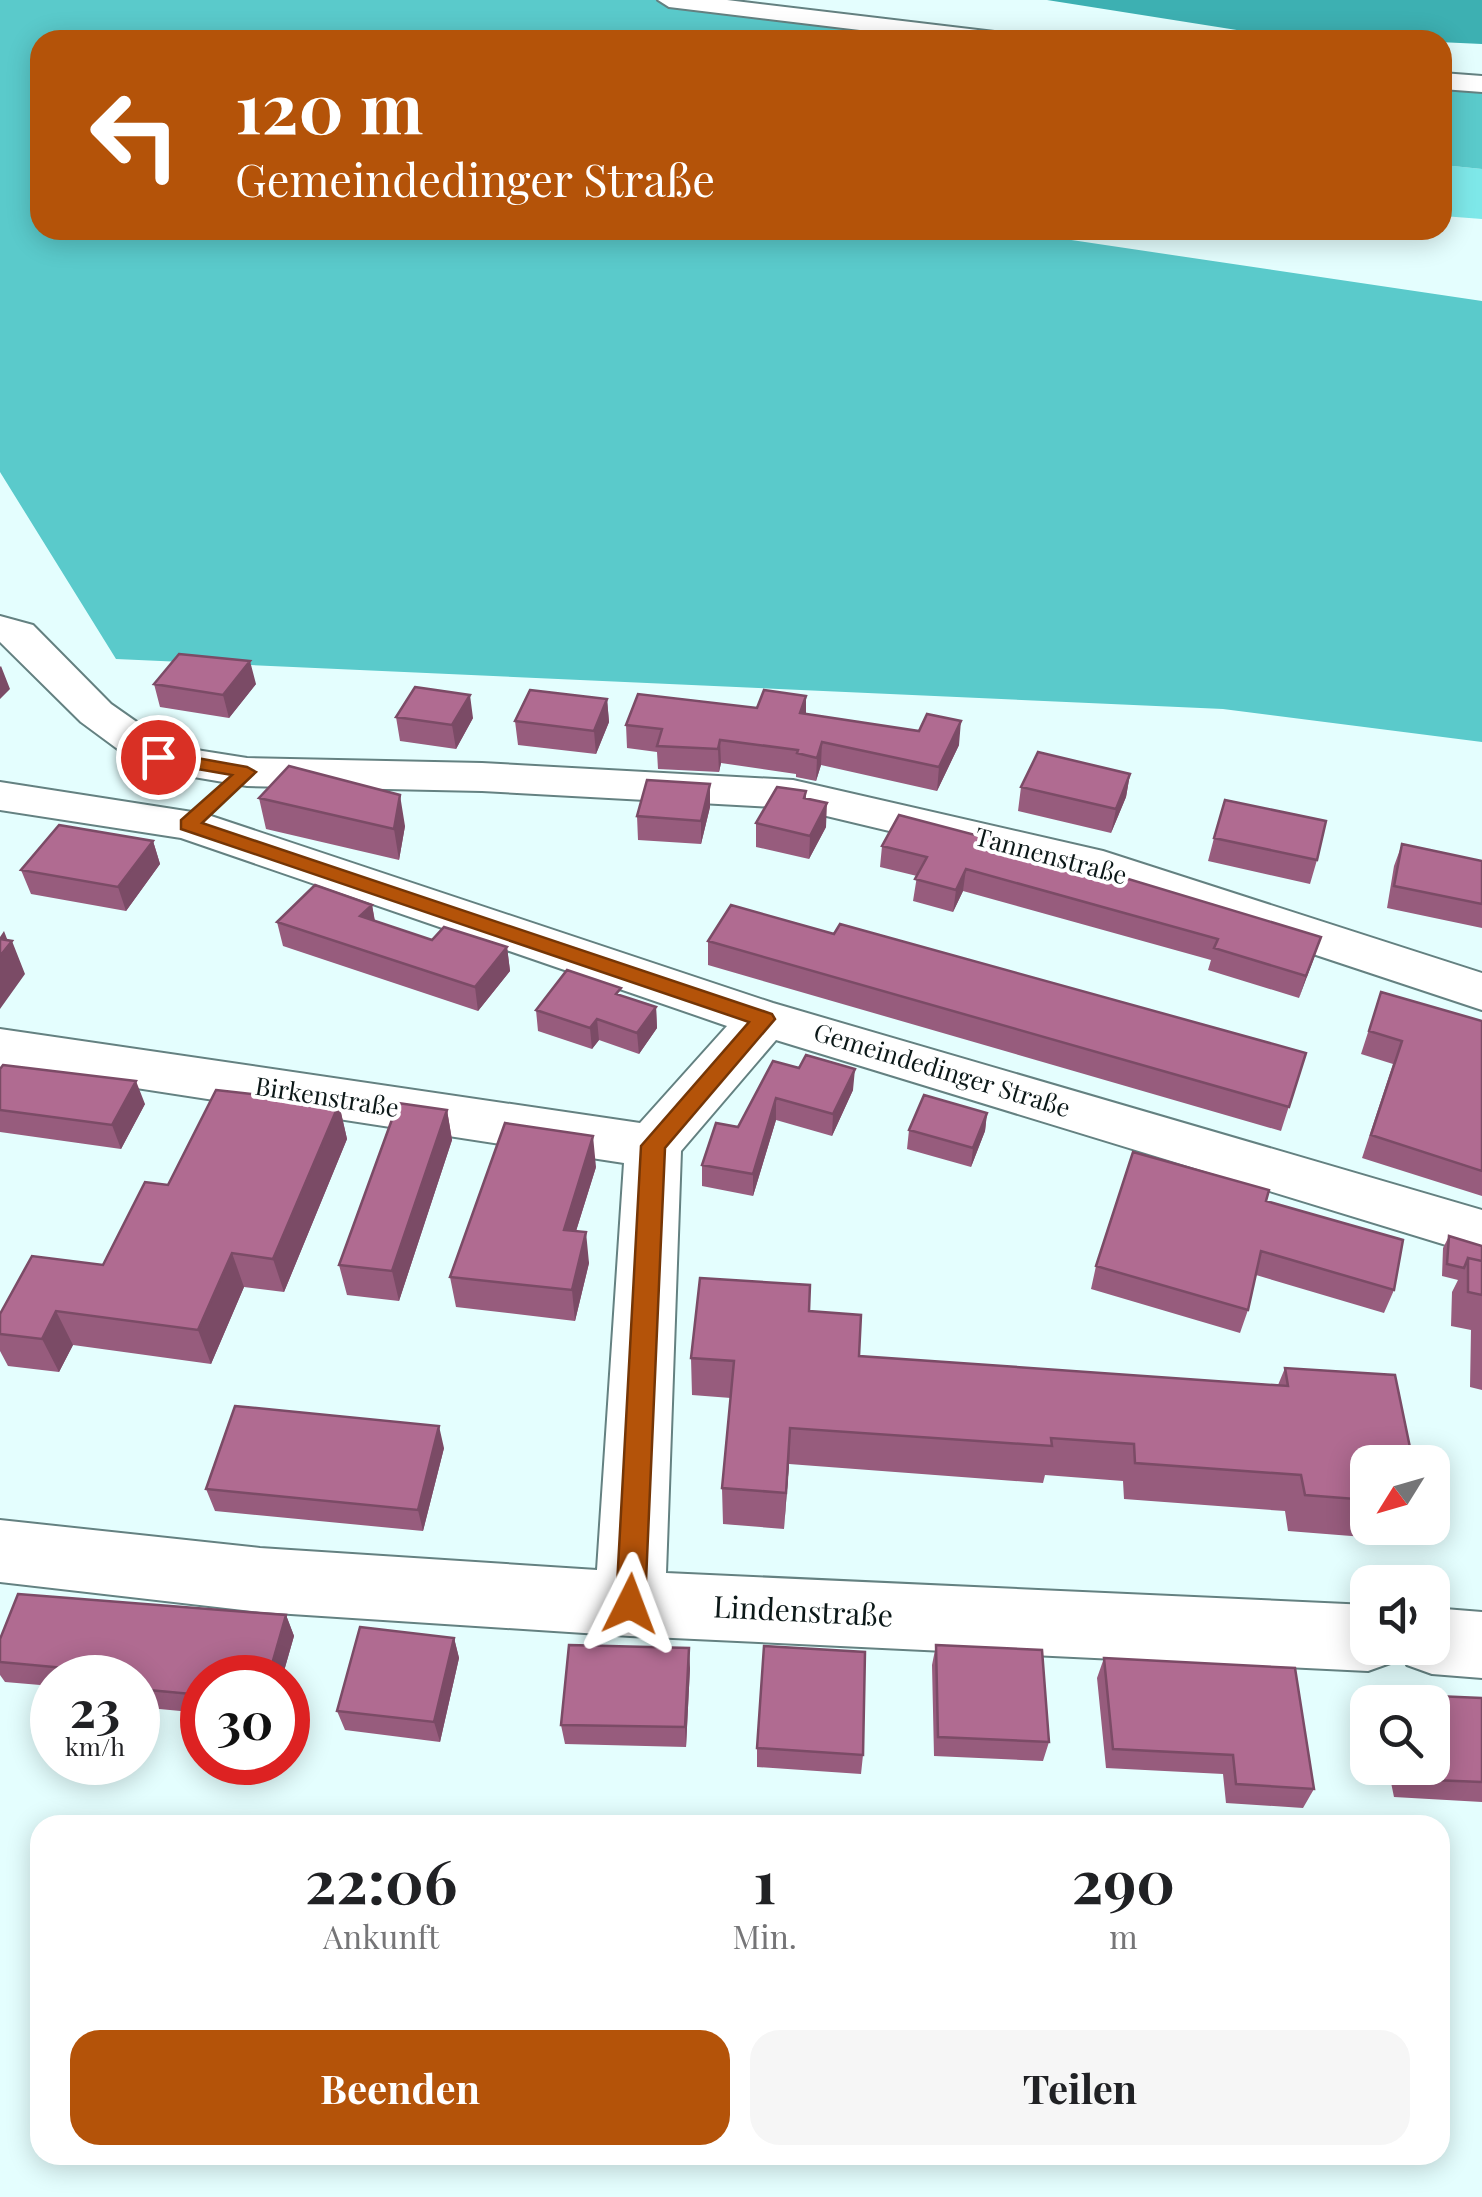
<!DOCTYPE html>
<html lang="de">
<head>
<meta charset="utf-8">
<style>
	body { margin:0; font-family:"Playfair Display",serif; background:#f6f6f6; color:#202124; height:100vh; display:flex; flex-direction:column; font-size:38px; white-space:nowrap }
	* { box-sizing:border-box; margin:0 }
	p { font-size:32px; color:#757577 }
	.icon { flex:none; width:55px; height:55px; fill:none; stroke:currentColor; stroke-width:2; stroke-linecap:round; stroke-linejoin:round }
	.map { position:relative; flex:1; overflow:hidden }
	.panel { position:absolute; left:30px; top:1815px; width:1420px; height:350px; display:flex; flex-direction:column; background:#fff; border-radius:30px; box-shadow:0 5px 25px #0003 }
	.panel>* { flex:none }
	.banner { position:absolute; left:30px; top:30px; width:1422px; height:210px; border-radius:30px; box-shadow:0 5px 25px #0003; background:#b45309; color:#fff; overflow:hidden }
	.needle { width:65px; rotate:233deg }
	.controls { position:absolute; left:1350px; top:1445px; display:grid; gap:20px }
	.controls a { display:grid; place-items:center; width:100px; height:100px; border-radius:20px; background:#fff; box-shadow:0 5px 25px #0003; font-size:50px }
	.speed { position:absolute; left:30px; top:1655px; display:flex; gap:20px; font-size:50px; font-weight:700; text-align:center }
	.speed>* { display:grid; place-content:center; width:130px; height:130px; border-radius:50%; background:#fff; box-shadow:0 5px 25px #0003; line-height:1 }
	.speed small { font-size:25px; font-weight:400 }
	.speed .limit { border:15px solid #d22; background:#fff; color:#111 }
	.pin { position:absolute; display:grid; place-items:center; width:85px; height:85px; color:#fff; margin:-42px; border:5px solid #fff; border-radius:50%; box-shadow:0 2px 10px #0007 }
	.me { position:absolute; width:110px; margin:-55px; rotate:3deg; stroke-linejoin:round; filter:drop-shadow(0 0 8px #0008) }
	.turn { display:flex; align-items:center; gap:35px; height:210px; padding:0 40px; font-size:45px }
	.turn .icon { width:130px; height:130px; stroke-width:2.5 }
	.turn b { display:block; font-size:70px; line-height:85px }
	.eta { display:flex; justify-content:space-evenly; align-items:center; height:170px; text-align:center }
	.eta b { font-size:60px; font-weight:700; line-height:70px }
	.action { display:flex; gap:20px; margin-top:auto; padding:20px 40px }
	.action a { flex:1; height:115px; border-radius:30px; background:#b45309; color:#fff; font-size:40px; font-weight:700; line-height:115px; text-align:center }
	.action a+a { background:#f6f6f6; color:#202124 }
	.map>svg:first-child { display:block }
</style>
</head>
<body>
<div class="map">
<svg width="1482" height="2197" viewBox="0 0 1482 2197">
	<rect width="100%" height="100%" fill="#e4fefe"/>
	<path fill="#7ee8e9" d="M1443 165 1482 169V219L1443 216Z"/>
	<path fill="#5acacb" d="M0 0H684L1083 40H40V230H1004L1482 301V742L1223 709 116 659 0 472Z
		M1442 72 1482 75V169L1443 165Z"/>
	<path fill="#3db0b2" d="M1047 0H1482V44L1262 34Z"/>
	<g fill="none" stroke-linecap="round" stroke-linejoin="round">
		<g stroke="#648181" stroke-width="4">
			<path id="minor" d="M658 0H727L1003 33 1015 40H943L669 7Z
				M1442 73 1482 76V92L1442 89Z
				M0 616 33 625 111 704 171 746 247 758 482 763 793 780 1103 851 1482 973V1010L1074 875 793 808 482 791 247 786 158 771 142 767 81 722 0 642Z
				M0 782 205 814 773 1003 1482 1210V1256L776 1040 681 1151 666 1573 1368 1605V1648H1399L1393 1662 1368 1671 630 1636 260 1612 0 1582V1520L260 1548 597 1570 624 1163 0 1067V1029L640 1123 727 1026 181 838 0 810Z
				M1432 1608 1482 1612V1678L1432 1674 1407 1665 1399 1648H1432Z"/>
		</g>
		<use href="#minor" fill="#fff" fill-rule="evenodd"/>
	</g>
	<path fill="#975c7d" d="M154 684H256L229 718 160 707Z
		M607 699 609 722 596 754 518 745 515 721Z
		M806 714 959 745 937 791 821 765 816 781 796 777V774L721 763 719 772 658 769 657 752 627 748 626 725Z
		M396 717 473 718 456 749 400 741Z
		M1130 774 1126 797 1111 833 1018 811 1021 787Z
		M806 791V798L826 827 809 859 756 847V823Z
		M259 798 405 826 399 860 266 829Z
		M710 807 701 844 638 840 637 816Z
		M1214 838 1317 860 1310 884 1208 861Z
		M153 841 160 864 126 911 31 894 21 870Z
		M1402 844 1482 861V928L1387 908 1394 866Z
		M882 846 1321 937 1299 998 1208 970 1211 960 963 891 953 912 913 901 917 876 880 867Z
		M372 905 375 921 432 940 507 947 510 971 478 1011 283 946 277 922Z
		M834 934 1306 1053 1281 1131 708 965V941Z
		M1381 992 1482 1021V1196L1362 1158 1393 1064 1361 1054Z
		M656 1007 657 1028 639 1054 599 1040 592 1049 538 1031 536 1010Z
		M773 1061 853 1090 832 1136 776 1120 753 1196 702 1186V1165L738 1127Z
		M0 1069 145 1104 121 1149 0 1132Z
		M339 1104 347 1139 284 1292 244 1287 211 1364 73 1345 59 1372 8 1366 0 1351V1314L103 1265 168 1185Z
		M447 1110 452 1140 399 1301 347 1295 339 1265Z
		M987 1113 985 1131 971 1167 907 1149 909 1130Z
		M596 1167 576 1231 589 1263 575 1321 456 1307 450 1277Z
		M1266 1201 1394 1290 1384 1313 1256 1275 1248 1310 1240 1333 1091 1289 1096 1266Z
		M1449 1236 1482 1246V1390L1470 1387 1471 1330 1451 1326 1452 1292 1458 1280 1442 1276 1443 1248Z
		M809 1311 859 1356 1278 1385 1285 1368 1368 1462V1528H1409L1402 1540 1288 1531 1285 1511 1124 1499 1123 1481 1045 1475 1043 1483 789 1464 784 1529 723 1524 722 1488 731 1398 692 1395 691 1358Z
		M444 1448 423 1531 215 1511 206 1489Z
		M286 1615 294 1636 282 1678H202V1713L138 1707V1678H52V1686L5 1682 0 1675V1639Z
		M454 1638 459 1658 440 1742 345 1730 337 1711Z
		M936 1645 1049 1742 1043 1761 934 1756 932 1665Z
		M1104 1658 1314 1789 1303 1808 1226 1803 1223 1774 1106 1768 1097 1678Z
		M690 1668 686 1747 565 1744 561 1725Z
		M1389 1694 1482 1698V1802L1394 1797 1388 1768H1432V1702H1384Z
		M757 1748 863 1755 861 1774 757 1767Z"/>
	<path fill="#7b4b66" d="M250 661 256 684 229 718 223 695Z
		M1 666 10 689 0 699V667Z
		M470 695 473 718 456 749 452 725Z
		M806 696V719L800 713Z
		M607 699 609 722 596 754 594 731Z
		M961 721 959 745 937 791 939 767Z
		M720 740 721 763 719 772 718 749Z
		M822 742 821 765 816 781 817 758Z
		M1130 774 1126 797 1111 833 1116 809Z
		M710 784V807L701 844V821Z
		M400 795 405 826 399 860 394 829Z
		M827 803 826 827 809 859 810 836Z
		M153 841 160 864 126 911 118 887Z
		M966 869 963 891 953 912 956 890Z
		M372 905 376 929 360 916Z
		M4 931 9 944 12 941 25 974 0 1009V937Z
		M1321 937 1314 958 1299 998 1306 976Z
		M507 947 510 971 478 1011 475 987Z
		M656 1007 657 1028 639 1054 637 1033Z
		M597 1019 599 1040 592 1049 590 1028Z
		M855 1069 853 1090 832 1136 833 1114Z
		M136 1081 145 1104 121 1149 112 1125Z
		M776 1098V1120L753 1196V1174Z
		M339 1104 347 1139 284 1292 273 1259Z
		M447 1110 452 1140 399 1301 392 1271Z
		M987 1113 985 1131 971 1167 973 1148Z
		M593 1136 596 1167 567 1260 564 1230Z
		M586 1232 589 1263 575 1321 572 1290Z
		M232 1253 244 1287 211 1364 198 1330Z
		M56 1311 73 1345 59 1372 42 1339Z
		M439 1426 444 1448 423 1531 418 1510Z
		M790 1428 789 1464 784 1529 786 1493Z
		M286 1615 294 1636 282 1678H268Z
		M454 1638 459 1658 440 1742 434 1722Z
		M689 1648 690 1668 686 1747 685 1727Z"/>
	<path fill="#b06b91" stroke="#7b4b66" stroke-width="2.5" d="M179 654 250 661 223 695 154 684Z
		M415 687 470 695 452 725 396 717Z
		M530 690 607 699 594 731 515 721Z
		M764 690 806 696 800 713 919 731 927 714 961 721 939 767 822 742 817 758 797 753 798 750 720 740 718 749 657 746 662 729 626 725 638 694 757 708Z
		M1038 752 1130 774 1116 809 1021 787Z
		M289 766 400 795 394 829 259 798Z
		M647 780 710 784 701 821 637 816Z
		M777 787 806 791 804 798 827 803 810 836 756 823Z
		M1225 800 1326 821 1317 860 1214 838Z
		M899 815 1032 850 1321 937 1306 976 1214 948 1218 939 966 869 956 890 915 879 927 857 882 846Z
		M59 825 153 841 118 887 21 870Z
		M1402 844 1482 861V904L1394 886Z
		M315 885 372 905 360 916 432 940 444 927 507 947 475 987 277 922Z
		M731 905 834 934 840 924 1306 1053 1289 1107 708 941Z
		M0 939 12 941 0 956Z
		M567 970 621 988 616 994 656 1007 637 1033 597 1019 590 1028 536 1010Z
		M1381 992 1482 1021V1171L1371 1135 1402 1041 1369 1031Z
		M806 1055 855 1069 833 1114 776 1098 753 1174 702 1165 716 1123 738 1127 773 1061 799 1068Z
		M3 1065 136 1081 112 1125 0 1110V1069Z
		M216 1090 339 1104 273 1259 232 1253 198 1330 56 1311 42 1339 0 1334V1314L32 1256 103 1265 145 1182 168 1185Z
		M924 1095 987 1113 973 1148 909 1130Z
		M398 1103 447 1110 392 1271 339 1265Z
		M505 1123 593 1136 564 1230 586 1232 572 1290 450 1277Z
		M1133 1152 1269 1190 1266 1201 1403 1240 1394 1290 1261 1251 1248 1310 1096 1266Z
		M1449 1236 1482 1246V1261L1468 1258 1464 1268 1447 1264Z
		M1468 1258 1482 1261V1295L1468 1292Z
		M700 1278 810 1285 809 1311 861 1315 859 1356 1288 1386 1285 1368 1395 1375 1413 1462H1368V1500L1305 1495 1301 1475 1135 1463 1134 1444 1051 1438 1052 1446 790 1428 786 1493 722 1488 734 1361 691 1358Z
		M235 1406 439 1426 418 1510 206 1489Z
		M18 1594 286 1615 268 1678H202V1695L138 1689V1678H129L130 1674 0 1662V1639Z
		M360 1627 454 1638 434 1722 337 1711Z
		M569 1645 689 1648 685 1727 561 1725Z
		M936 1645 1042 1650 1049 1742 938 1737Z
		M764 1646 865 1652 863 1755 757 1748Z
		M1104 1658 1295 1668 1314 1789 1236 1784 1233 1755 1113 1749Z
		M1389 1694 1482 1698V1782L1407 1779 1405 1768H1432V1702H1391Z"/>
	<path fill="#b45309" stroke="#753606" stroke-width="2.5" d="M158 751 247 767 256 772 202 823 772 1014 775 1019 665 1148 645 1604 640 1614 630 1618 620 1614 616 1604 641 1146 749 1022 181 829V820L232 775 152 761 149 757Z"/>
	<g text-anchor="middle" stroke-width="8" stroke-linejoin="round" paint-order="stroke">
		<g font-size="25" fill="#0c1818" stroke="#fff">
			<text transform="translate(1051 856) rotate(15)" y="9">Tannenstraße</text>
			<text transform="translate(942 1070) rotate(17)" y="9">Gemeindedinger Straße</text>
			<text transform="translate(327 1097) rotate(9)" y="9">Birkenstraße</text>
		</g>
		<g font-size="30" fill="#0c1818" stroke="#fff">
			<text transform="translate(803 1612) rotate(3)" y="10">Lindenstraße</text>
		</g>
	</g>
</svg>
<div class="controls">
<a><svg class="needle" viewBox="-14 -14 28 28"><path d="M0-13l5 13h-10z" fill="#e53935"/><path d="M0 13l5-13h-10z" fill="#757577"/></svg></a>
<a><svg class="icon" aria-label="sound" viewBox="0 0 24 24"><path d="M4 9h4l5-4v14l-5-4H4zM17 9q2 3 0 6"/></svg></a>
<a><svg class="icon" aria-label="search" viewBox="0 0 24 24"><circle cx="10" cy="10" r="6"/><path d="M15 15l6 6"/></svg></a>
</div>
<div class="speed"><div>23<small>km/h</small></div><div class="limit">30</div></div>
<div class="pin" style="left:158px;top:757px;background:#d93025"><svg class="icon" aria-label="arrive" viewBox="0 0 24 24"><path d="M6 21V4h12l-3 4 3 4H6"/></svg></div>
<svg class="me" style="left:630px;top:1604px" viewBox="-20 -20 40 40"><path d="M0-17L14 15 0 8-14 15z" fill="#b45309" stroke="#fff" stroke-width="4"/></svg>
<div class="banner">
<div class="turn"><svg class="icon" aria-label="left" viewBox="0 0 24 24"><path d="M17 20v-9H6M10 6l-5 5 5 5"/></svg><div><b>120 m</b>Gemeindedinger Straße</div></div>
</div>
<section class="panel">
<div class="eta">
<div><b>22:06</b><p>Ankunft</p></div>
<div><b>1</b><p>Min.</p></div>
<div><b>290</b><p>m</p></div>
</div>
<div class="action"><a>Beenden</a><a>Teilen</a></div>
</section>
</div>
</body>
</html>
